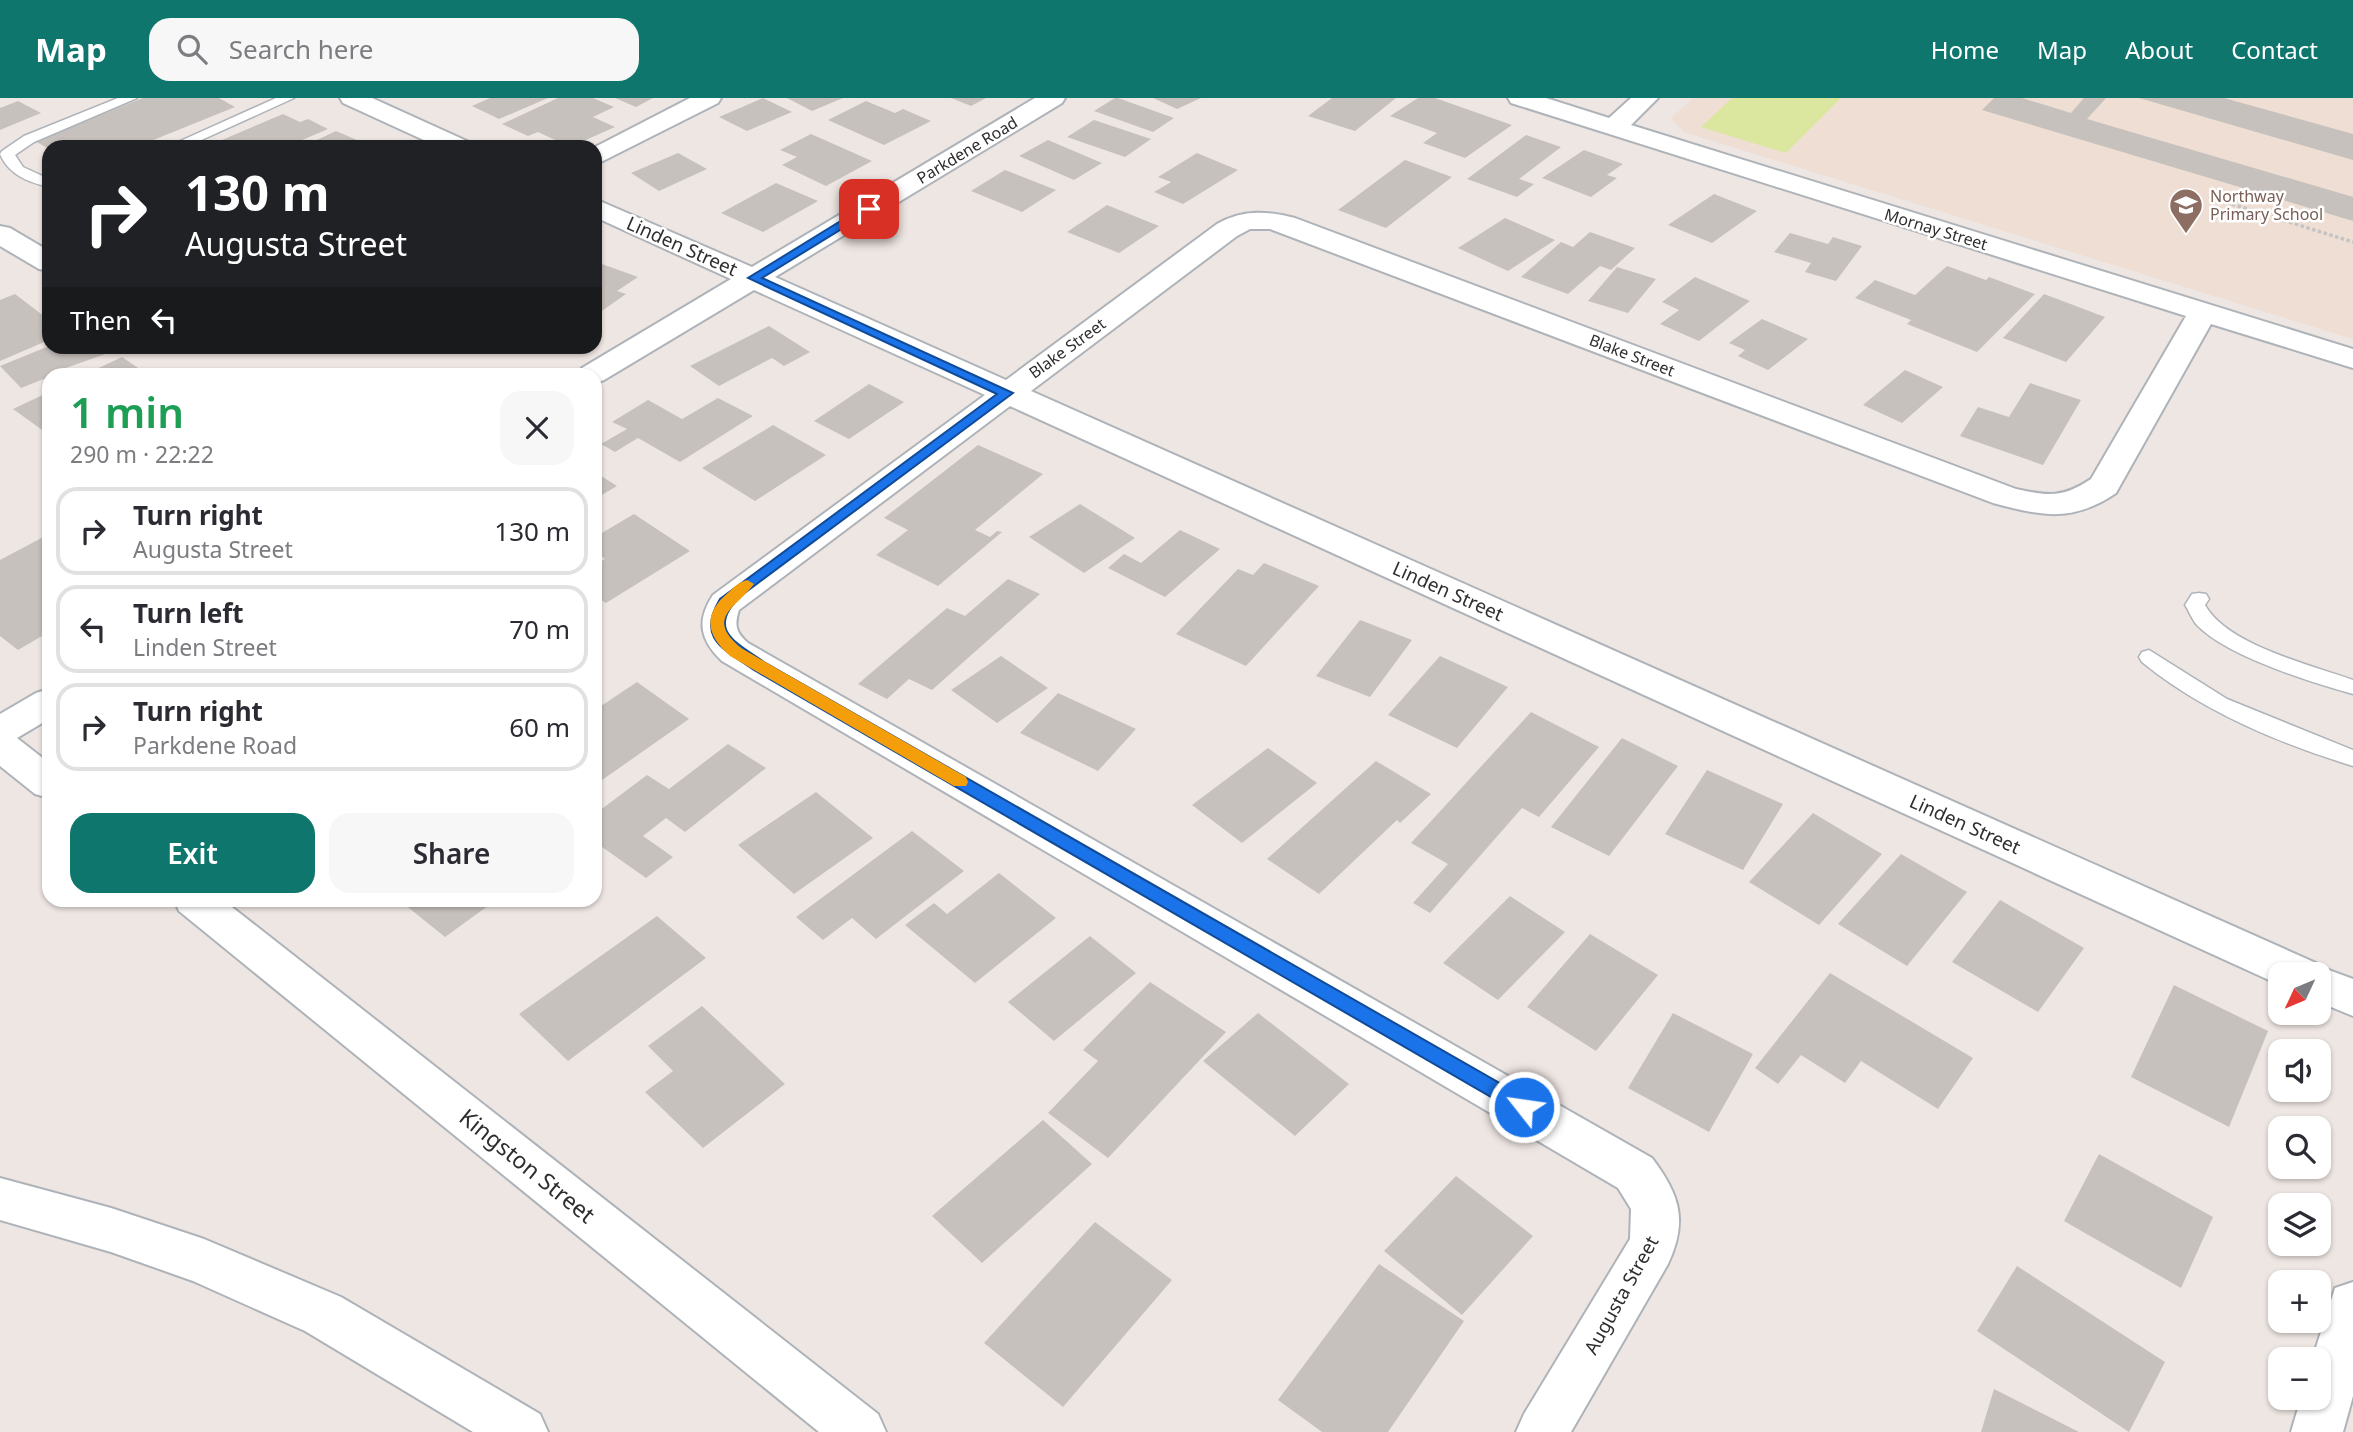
<!DOCTYPE html>
<html lang="en">
<head>
<meta charset="utf-8">
<style>
	body { margin:0; font-family:"Noto Sans",sans-serif; background:#f7f7f7; color:#2b2b33; height:100vh; display:flex; flex-direction:column; font-size:26px; white-space:nowrap }
	* { box-sizing:border-box; margin:0 }
	p { font-size:23px; color:#7c7c81 }
	.icon { flex:none; width:38px; height:38px; fill:none; stroke:currentColor; stroke-width:2; stroke-linecap:round; stroke-linejoin:round }
	.map { position:relative; flex:1; overflow:hidden }
	.side { position:absolute; left:42px; top:270px; width:560px; height:539px; display:flex; flex-direction:column; background:#fff; border-radius:21px; box-shadow:0 2px 5px #0004 }
	.side>* { flex:none }
	.top-card { position:absolute; left:42px; top:42px; width:560px; height:214px; border-radius:21px; box-shadow:0 2px 5px #0004; background:#202124; color:#fff; overflow:hidden }
	.needle { width:46px; rotate:226deg }
	.fabs { position:absolute; left:2268px; top:864px; display:grid; gap:14px }
	.fabs a { display:grid; place-items:center; width:63px; height:63px; border-radius:14px; background:#fff; box-shadow:0 2px 5px #0004; font-size:35px }
	.pin { position:absolute; display:grid; place-items:center; width:60px; height:60px; color:#fff; margin:-30px; border-radius:14px; box-shadow:0 4px 10px #0006 }
	.me { position:absolute; width:77px; margin:-38px; rotate:300deg; stroke-linejoin:round; filter:drop-shadow(0 0 5px #0008) }
	.turn { display:flex; align-items:center; gap:24px; height:147px; padding:0 28px; font-size:32px }
	.turn .icon { width:91px; height:91px; stroke-width:2.5 }
	.turn b { display:block; font-size:49px; line-height:60px }
	.then { display:flex; align-items:center; height:66px; padding:0 28px; background:#0003; gap:14px; font-size:26px }
	.round { display:grid; place-items:center; flex:none; width:74px; height:74px; border-radius:21px; background:#f7f7f7 }
	.headline { display:flex; align-items:center; justify-content:space-between; height:119px; padding:0 28px }
	h1 { font-size:42px; font-weight:600; line-height:52px; color:#1e9e55 }
	.cta { display:flex; gap:14px; margin-top:auto; padding:14px 28px }
	.cta a { flex:1; height:80px; border-radius:21px; background:#0f766e; color:#fff; font-size:28px; font-weight:600; line-height:80px; text-align:center }
	.cta a+a { background:#f7f7f7; color:#2b2b33 }
	ul { padding:0; list-style:none }
	li { display:flex; align-items:center; gap:21px; height:88px; margin:0 14px 10px; padding:0 14px; border:4px solid #e1e1e2; border-radius:21px }
	li div { flex:1 }
	li b { display:block; font-size:26px }
	li em { font-style:normal }
	header { display:flex; align-items:center; gap:42px; box-sizing:border-box; height:98px; padding:0 35px; background:#0f766e; color:#fff }
	header strong { font-size:33px }
	nav { display:flex; gap:38px; margin-inline-start:auto; font-size:24px }
	.search { width:490px; height:63px; background:#f7f7f7; display:flex; align-items:center; gap:18px; box-sizing:border-box; padding:0 24px; border-radius:21px; color:#7c7c81; font-size:26px }
	.map>svg:first-child { display:block }
</style>
</head>
<body>
<header>
<strong>Map</strong>
<div class="search"><svg class="icon" aria-label="search" viewBox="0 0 24 24"><circle cx="10" cy="10" r="6"/><path d="M15 15l6 6"/></svg>Search here</div>
<nav><a>Home</a><a>Map</a><a>About</a><a>Contact</a></nav>
</header>
<div class="map">
<svg width="2353" height="1334" viewBox="0 0 2353 1334">
	<rect width="100%" height="100%" fill="#eee6e2"/>
	<path fill="#eeded3" d="M1693 0H2353V241L1684 34 1671 20Z"/>
	<path fill="#dbe79f" d="M1732 0H1841L1786 55 1701 29Z"/>
	<path fill="#c7c1bd" d="M143 0H219L235 9 136 49 49 51 35 43Z
		M490 0H548L499 21 472 8Z
		M558 0H593L614 9 593 19 615 29 570 49 538 34 528 38 502 26Z
		M615 0H653L636 9Z
		M763 0 792 14 747 33 719 19Z
		M787 0H843L812 13Z
		M951 0H986L971 8Z
		M1115 0H1118L1174 20 1153 34 1094 13Z
		M1153 0H1201L1177 11Z
		M1332 0H1396L1355 33 1308 18Z
		M1418 0H1435L1512 27 1465 60 1423 45 1437 35 1390 18Z
		M1994 0H2022L2071 15 2084 0H2106L2087 21 2353 99V123L1982 12Z
		M2139 0H2224L2353 36V62Z
		M18 3 41 15 0 32V10Z
		M866 3 895 15 903 11 931 23 884 47 828 22Z
		M283 16 300 24 308 21 328 31 286 49H227L231 47 222 42Z
		M1094 22 1151 41 1125 59 1067 39Z
		M336 33 373 49H302Z
		M811 36 872 63 826 88 782 67 797 59 780 52Z
		M1526 37 1561 49 1519 81 1534 86 1517 99 1467 81Z
		M1048 42 1102 65 1074 82 1019 58Z
		M1584 52 1623 66 1607 77 1617 80 1591 99 1542 80Z
		M678 55 707 71 659 93 631 75Z
		M1197 55 1238 72 1183 106 1154 94 1171 84 1158 79Z
		M1405 62 1452 79 1386 130 1338 112Z
		M1005 72 1056 92 1022 114 971 93Z
		M776 85 818 103 763 134 721 115Z
		M1714 96 1757 113 1712 145 1668 127Z
		M1107 107 1159 128 1119 155 1067 134Z
		M1505 120 1555 142 1508 173 1458 150Z
		M1590 134 1635 150 1611 172 1600 168 1568 196 1521 179 1561 144 1573 149Z
		M1790 135 1828 146 1833 139 1862 148 1836 183 1805 174 1811 165 1774 154Z
		M602 166 638 179 617 193 626 196 599 215 595 213V171Z
		M1947 168 1986 182 1989 179 2035 196 1977 254 1907 226 1911 222 1855 200 1875 182 1915 197Z
		M1617 169 1656 181 1628 215 1588 203Z
		M1695 179 1750 203 1699 243 1660 226 1679 212 1662 204Z
		M15 196 49 222V242L0 263V202Z
		M2044 196 2105 219 2066 264 2003 240Z
		M1762 221 1808 241 1768 272 1738 258 1745 252 1729 245Z
		M769 228 810 254 784 268 772 260 719 288 690 268Z
		M49 248H102L108 255 49 276V279L21 290 0 268Z
		M122 259 147 276H86Z
		M1905 272 1943 289 1902 325 1863 307Z
		M2030 285 2081 302 2043 367 1960 338 1978 309 2009 319Z
		M869 286 904 304 849 341 814 323Z
		M49 294V332L45 334 13 311Z
		M718 300 753 318 680 364 638 340 615 354 601 346 627 331 612 324 648 302 682 321Z
		M773 327 826 357 755 403 702 370Z
		M978 347 1043 376 975 432 990 439 997 433 1002 434 938 488 876 457 908 432 884 420Z
		M595 374 617 388 595 401Z
		M1080 406 1135 440 1084 475 1029 439Z
		M634 416 690 453 606 505 595 498V467L605 461 595 453V439Z
		M1180 432 1220 451 1165 499 1108 470 1124 456 1141 465Z
		M49 436V463L45 465 49 468V534L18 552 0 538V462Z
		M1264 465 1319 488 1246 568 1176 536 1238 471 1253 477Z
		M1008 481 1040 496 932 592 909 581 887 601 858 586 947 510 965 518Z
		M1360 522 1412 542 1370 599 1316 578Z
		M1001 558 1048 590 997 625 951 592Z
		M1440 558 1508 589 1457 650 1388 617Z
		M637 584 689 621 595 687V603L601 608Z
		M1058 595 1136 631 1098 673 1020 635Z
		M1531 614 1599 649 1539 719 1522 710 1430 815 1413 805 1448 766 1411 745Z
		M1622 640 1678 668 1609 758 1551 729Z
		M728 646 766 670 685 734 666 720 643 738 673 759 646 780 595 744V716L647 677 669 691Z
		M1268 650 1317 685 1242 745 1192 707Z
		M1376 663 1431 696 1400 725 1397 722 1319 796 1267 761Z
		M1707 672 1783 706 1743 772 1665 736Z
		M816 694 873 740 794 796 738 747Z
		M1813 715 1882 756 1819 827 1749 784Z
		M912 733 964 773 876 841 852 820 823 842 796 819Z
		M1901 756 1967 794 1907 868 1838 826Z
		M999 775 1056 820 975 885 905 827 934 805 947 816Z
		M1510 798 1565 834 1498 902 1443 865Z
		M399 802H496L445 839Z
		M2000 802 2084 850 2038 914 1952 864Z
		M657 818 706 860 568 963 519 916Z
		M1590 836 1658 877 1596 953 1527 909Z
		M1090 838 1136 875 1054 943 1008 904Z
		M1830 875 1973 960 1938 1011 1861 963 1845 985 1801 957 1778 986 1755 970Z
		M1150 884 1226 934 1108 1060 1048 1015 1098 963 1083 952Z
		M2174 887 2268 933 2229 1029 2131 979Z
		M702 908 785 986 703 1050 645 994 673 973 648 948Z
		M1258 915 1349 986 1295 1038 1203 963Z
		M1673 915 1753 956 1709 1034 1628 990Z
		M1043 1022 1092 1066 982 1165 932 1118Z
		M2099 1056 2213 1119 2181 1190 2064 1123Z
		M1456 1078 1533 1138 1462 1217 1384 1153Z
		M1095 1124 1172 1182 1063 1309 984 1245Z
		M1379 1166 1464 1223 1388 1334H1322L1278 1302Z
		M2017 1168 2165 1264 2129 1334 1977 1233Z
		M1994 1291 2079 1334H1981Z"/>
	<g fill="none" stroke-linecap="round" stroke-linejoin="round">
		<g stroke="#aeb3b9" stroke-width="3">
			<path id="service" d="M118 0H137L34 44 15 57 23 69 49 81V89C28 84 9 77 0 56L2 53 24 38Z
				M276 0H294L186 49H167Z
				M2199 495 2206 496 2209 501 2205 507C2227 547 2311 567 2353 582V596C2311 584 2225 558 2196 526 2192 521 2189 513 2185 507L2192 496Z
				M2149 552 2227 601 2353 652V668C2278 645 2202 613 2142 564L2139 559 2142 554Z"/>
		</g>
		<g stroke="#aeb3b9" stroke-width="4">
			<path id="minor" d="M340 0H372L469 44 473 49H439L343 5Z
				M690 0H721L718 5 595 67V49Z
				M1035 0H1065L1062 5 775 179 1006 282 1217 126C1243 111 1267 113 1295 120L2016 391C2048 398 2063 400 2091 381L2186 218 1511 5 1508 0H1546L1609 20 1631 0H1658L1631 27 2353 251V270L2211 226 2116 395C2072 425 2042 418 1993 405L1270 131H1250L1237 138 1031 293 2316 865 2318 868 2353 881V918L2319 904V877H2280V887L1010 308 739 512C734 527 736 535 748 545L1652 1060C1680 1097 1688 1123 1668 1166L1571 1334H1516L1524 1316 1630 1141 1631 1111 1618 1090 722 563C700 542 696 523 713 497L985 297 754 192 604 282 595 285V276H578L582 270 731 181 595 119V101L752 169Z
				M0 128 10 130 49 153V173L39 171 0 148Z
				M49 591V621L17 640 49 665V700L35 696 0 668V616L36 595Z
				M174 802H223L878 1316 886 1334H819L179 813Z
				M2353 1184V1298L2343 1334H2291L2301 1300H2319V1262H2312L2335 1190Z"/>
		</g>
		<g stroke="#aeb3b9" stroke-width="4">
			<path id="secondary" d="M0 1080 111 1110 204 1141 341 1199 540 1316 548 1334H473L305 1233 193 1183 111 1154 0 1122Z"/>
		</g>
		<path stroke="#c4c4c4" stroke-width="3.5" stroke-dasharray="3.5 2.5" stroke-linecap="butt" d="M2209 99 2353 144"/>
		<use href="#service" fill="#fff" fill-rule="evenodd"/>
		<use href="#minor" fill="#fff" fill-rule="evenodd"/>
		<use href="#secondary" fill="#fff" fill-rule="evenodd"/>
	</g>
	<path fill="#1a73e8" stroke="#114b97" stroke-width="2" d="M865 108 874 111 762 180 1013 295 742 497C705 531 735 544 764 564L1531 1003 1533 1009 1531 1014 1524 1017 1517 1014 754 572C724 551 696 541 720 501L997 296 748 180Z"/>
	<path fill="#f59e0b" d="M747 482 754 486C735 511 705 520 741 550L966 679 968 684 966 688H954L730 558C706 537 702 516 729 494 734 489 739 484 747 482Z"/>
	<defs>
		<g id="school-pin" transform="scale(1.75)"><path d="M0 17L-7.5 6A9.5 9.5 0 1 1 7.5 6Z" fill="#8d6e63" stroke="#fff"/><path d="M0-5L7-2L0 1L-7-2ZM-4 1L0 2.5L4 1V4Q0 6-4 4Z" fill="#fff"/></g>
	</defs>
	<g fill-rule="evenodd">
		<use href="#school-pin" x="2186" y="107"/>
	</g>
	<g text-anchor="middle" stroke-width="5" stroke-linejoin="round" paint-order="stroke">
		<g font-size="16" fill="#2e2e2e" stroke="#fff">
			<text transform="translate(967 52) rotate(-31)" y="6">Parkdene Road</text>
			<text transform="translate(1936 131) rotate(17)" y="6">Mornay Street</text>
			<text transform="translate(1067 250) rotate(-36)" y="6">Blake Street</text>
			<text transform="translate(1632 257) rotate(21)" y="6">Blake Street</text>
		</g>
		<g font-size="16" fill="#785e54" stroke="#fff" text-anchor="start">
			<text x="2210" y="104">Northway<tspan x="2210" dy="18">Primary School</tspan></text>
		</g>
		<g font-size="19" fill="#2e2e2e" stroke="#fff">
			<text transform="translate(682 148) rotate(24)" y="7">Linden Street</text>
			<text transform="translate(1448 493) rotate(24)" y="7">Linden Street</text>
			<text transform="translate(1965 726) rotate(24)" y="7">Linden Street</text>
			<text transform="translate(1621 1197) rotate(-61)" y="7">Augusta Street</text>
		</g>
		<g font-size="23" fill="#2e2e2e" stroke="#fff">
			<text transform="translate(527 1068) rotate(39)" y="8">Kingston Street</text>
		</g>
	</g>
</svg>
<div class="fabs">
<a><svg class="needle" viewBox="-14 -14 28 28"><path d="M0-13l5 13h-10z" fill="#e53935"/><path d="M0 13l5-13h-10z" fill="#7c7c81"/></svg></a>
<a><svg class="icon" aria-label="sound" viewBox="0 0 24 24"><path d="M4 9h4l5-4v14l-5-4H4zM17 9q2 3 0 6"/></svg></a>
<a><svg class="icon" aria-label="search" viewBox="0 0 24 24"><circle cx="10" cy="10" r="6"/><path d="M15 15l6 6"/></svg></a>
<a><svg class="icon" aria-label="layers" viewBox="0 0 24 24"><path d="M12 4l9 5-9 5-9-5zM3 14l9 5 9-5"/></svg></a>
<a>+</a>
<a>−</a>
</div>
<div class="pin" style="left:869px;top:111px;background:#d93025"><svg class="icon" aria-label="arrive" viewBox="0 0 24 24"><path d="M6 21V4h12l-3 4 3 4H6"/></svg></div>
<svg class="me" style="left:1524px;top:1009px" viewBox="-20 -20 40 40"><circle r="17" fill="#1a73e8" stroke="#fff" stroke-width="3"/><path d="M0-11L8 9 0 5-8 9z" fill="#fff"/></svg>
<div class="top-card">
<div class="turn"><svg class="icon" aria-label="right" viewBox="0 0 24 24"><path d="M7 20v-9h11M14 6l5 5-5 5"/></svg><div><b>130 m</b>Augusta Street</div></div>
<div class="then">Then<svg class="icon" aria-label="left" viewBox="0 0 24 24"><path d="M17 20v-9H6M10 6l-5 5 5 5"/></svg></div>
</div>
<section class="side">
<div class="headline"><div><h1>1 min</h1><p>290 m · 22:22</p></div><a class="round"><svg class="icon" aria-label="close" viewBox="0 0 24 24"><path d="M6 6l12 12M18 6L6 18"/></svg></a></div>
<ul>
<li><svg class="icon" aria-label="right" viewBox="0 0 24 24"><path d="M7 20v-9h11M14 6l5 5-5 5"/></svg><div><b>Turn right</b><p>Augusta Street</p></div><em>130 m</em></li>
<li><svg class="icon" aria-label="left" viewBox="0 0 24 24"><path d="M17 20v-9H6M10 6l-5 5 5 5"/></svg><div><b>Turn left</b><p>Linden Street</p></div><em>70 m</em></li>
<li><svg class="icon" aria-label="right" viewBox="0 0 24 24"><path d="M7 20v-9h11M14 6l5 5-5 5"/></svg><div><b>Turn right</b><p>Parkdene Road</p></div><em>60 m</em></li>
</ul>
<div class="cta"><a>Exit</a><a>Share</a></div>
</section>
</div>
</body>
</html>
